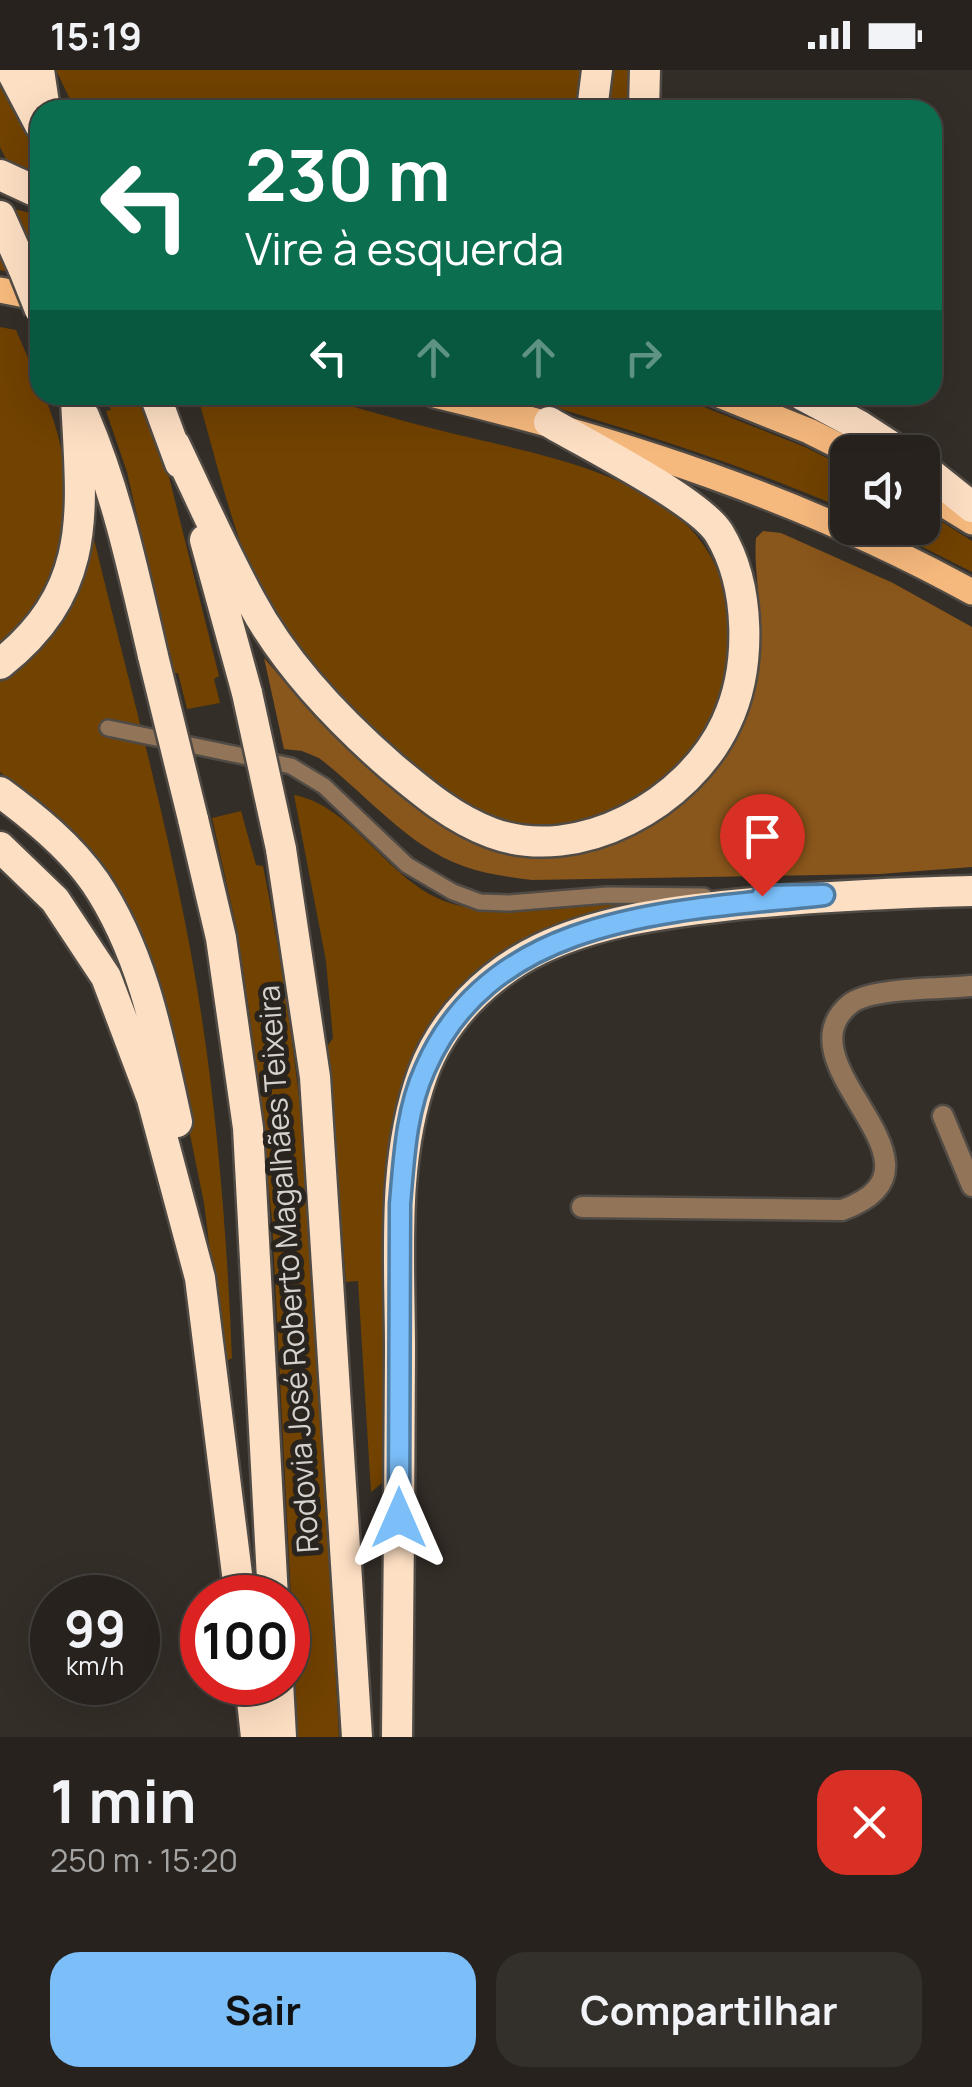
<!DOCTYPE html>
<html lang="pt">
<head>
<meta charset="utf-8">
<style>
	body { margin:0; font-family:Manrope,sans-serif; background:#332f2b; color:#f1f3f6; height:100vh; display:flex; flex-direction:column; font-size:38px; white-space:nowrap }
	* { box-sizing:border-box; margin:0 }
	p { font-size:32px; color:#a4a4a4 }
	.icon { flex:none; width:55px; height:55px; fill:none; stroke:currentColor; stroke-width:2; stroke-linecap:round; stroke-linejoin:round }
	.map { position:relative; height:1667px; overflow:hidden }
	.details { display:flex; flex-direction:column; background:#27221e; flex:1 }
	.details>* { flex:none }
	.guide { position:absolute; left:30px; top:30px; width:912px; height:305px; border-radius:30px; box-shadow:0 10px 40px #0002,0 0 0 2px #433f3c; background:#0b6e4f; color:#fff; overflow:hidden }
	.controls { position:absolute; left:830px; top:365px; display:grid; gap:20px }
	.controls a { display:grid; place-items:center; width:110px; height:110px; border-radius:20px; background:#27221e; box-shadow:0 10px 40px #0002,0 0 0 2px #433f3c; font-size:50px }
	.speed { position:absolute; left:30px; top:1505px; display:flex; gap:20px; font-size:50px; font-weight:700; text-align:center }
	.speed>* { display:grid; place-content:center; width:130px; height:130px; border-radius:50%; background:#27221e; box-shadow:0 10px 40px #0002,0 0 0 2px #433f3c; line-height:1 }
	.speed small { font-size:25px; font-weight:400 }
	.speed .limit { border:15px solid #d22; background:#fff; color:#111 }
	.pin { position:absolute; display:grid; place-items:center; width:85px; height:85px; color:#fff; margin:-102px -42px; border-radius:50% 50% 50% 0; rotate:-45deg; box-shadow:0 0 10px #0007 }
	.pin .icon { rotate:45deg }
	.me { position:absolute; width:110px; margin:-55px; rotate:0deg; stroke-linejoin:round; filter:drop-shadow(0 0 8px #0008) }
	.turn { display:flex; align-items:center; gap:35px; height:210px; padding:0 50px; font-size:45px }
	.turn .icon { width:130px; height:130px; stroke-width:2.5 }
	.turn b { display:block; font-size:70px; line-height:85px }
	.lanes { display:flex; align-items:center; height:95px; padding:0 50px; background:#0003; justify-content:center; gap:50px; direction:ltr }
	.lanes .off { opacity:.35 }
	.round { display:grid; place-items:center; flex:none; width:105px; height:105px; border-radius:30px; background:#332f2b }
	.headline { display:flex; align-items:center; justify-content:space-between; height:170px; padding:0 50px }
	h1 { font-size:60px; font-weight:700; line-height:75px }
	.primary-button { display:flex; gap:20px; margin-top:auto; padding:20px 50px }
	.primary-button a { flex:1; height:115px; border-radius:30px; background:#7bbef8; color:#111; font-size:40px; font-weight:700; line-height:115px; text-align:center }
	.primary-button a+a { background:#332f2b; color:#f1f3f6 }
	.status { display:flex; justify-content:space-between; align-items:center; height:70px; padding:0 50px; background:#27221e; direction:ltr }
	.status svg { height:28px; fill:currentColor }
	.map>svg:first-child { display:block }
</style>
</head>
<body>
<div class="status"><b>15:19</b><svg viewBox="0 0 49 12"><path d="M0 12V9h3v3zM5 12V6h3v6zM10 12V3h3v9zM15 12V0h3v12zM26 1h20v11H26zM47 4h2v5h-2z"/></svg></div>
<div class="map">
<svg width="972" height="1667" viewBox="0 0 972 1667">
	<rect width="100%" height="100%" fill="#342e28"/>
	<path fill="#714200" d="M56 0H583L581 40H75Z
		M610 0H632L629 40H605Z
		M0 2 40 83V96L15 107 0 77Z
		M0 136 40 145V209L0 200Z
		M0 257 16 260 40 316V325H44C81 413 79 511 0 576Z
		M105 325H136L151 363 159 367 219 606 214 609 220 633 187 639 178 603H173L127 402 106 341 111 340Z
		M197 325C232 325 271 320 305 326 347 333 389 348 431 358 513 380 639 397 696 465 717 491 726 517 729 549 738 636 693 710 612 742 590 751 569 758 545 758 473 758 418 705 371 658 328 616 295 581 265 528 234 474 216 386 197 325Z
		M513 325H668L686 330 805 377 847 398V440C739 393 626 358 513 325Z
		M923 440 972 471V502L885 458H922Z
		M91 457C123 590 160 723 186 857 214 999 226 1144 232 1288L224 1293 204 1133 163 932 123 835 99 792 62 754 0 702V608Z
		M294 725C349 735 384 802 435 827 488 853 568 835 626 834 519 865 444 897 407 1010L386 1410 371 1422 358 1211 346 1212 327 977 333 968 326 891Z
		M241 741 256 795 263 796C321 1082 323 1377 339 1667H298L272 1149 250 947 237 860 212 748Z"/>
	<path fill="#89561b" d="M763 461 781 463 893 513 972 557V797L880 804 532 810C508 807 485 804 463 796 407 776 365 723 319 688L302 681 284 679 264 588C320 653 428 776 518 784 538 786 559 783 579 780 607 777 648 764 667 741 679 726 687 704 697 688 710 664 755 595 758 574 764 539 753 503 756 468Z"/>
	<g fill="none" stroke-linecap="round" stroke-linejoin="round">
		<g stroke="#514b46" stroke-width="20">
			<path id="lane" d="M108 658 291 696 324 716 407 795 453 822 480 832 509 833 607 825 704 826"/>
		</g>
		<g stroke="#514b46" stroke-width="25">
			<path id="street" d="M943 1046 972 1116
				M582 1137 842 1140C966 1096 776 995 850 934 871 917 944 919 972 916"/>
		</g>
		<g stroke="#514b46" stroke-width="30">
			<path id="primary" d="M0 220 40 228
				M435 325C622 370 803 429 972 522
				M719 325 809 361 851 382
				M922 421 972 452"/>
		</g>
		<g stroke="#514b46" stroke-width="35">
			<path id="highway" d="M11 0 40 55
				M39 0 45 40
				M592 40 597 0
				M644 40 645 0
				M0 105 37 122
				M0 146 24 200
				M155 325 180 393
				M802 325 860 356 900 382
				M84 346C117 423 134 504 153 586
				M175 375C200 427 223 480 251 531 285 595 338 650 392 697 423 723 454 749 492 763 579 795 689 733 726 653 752 598 751 516 719 463 698 430 588 375 549 352
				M922 397 972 437
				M205 470 247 623
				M0 594C96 518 81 438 76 328
				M0 722C34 747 71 777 95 812 143 883 159 970 177 1052
				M193 749 221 868 248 1058 273 1528
				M0 777 55 830 106 907 152 1029 200 1208 240 1528
				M281 779 315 1007 357 1667
				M250 1612 256 1667
				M278 1612 281 1667
				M397 1667C399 1538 399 1410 400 1281 400 1189 391 1091 423 1003 443 949 488 904 540 879 597 852 661 843 723 836 806 827 888 823 972 821"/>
		</g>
		<use href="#lane" stroke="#927558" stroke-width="15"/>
		<use href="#street" stroke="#927558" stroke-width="20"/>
		<use href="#primary" stroke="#f6b97d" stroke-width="25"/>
		<use href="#highway" stroke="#fddfc3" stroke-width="30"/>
		<g stroke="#514b46" stroke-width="35" stroke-linecap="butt">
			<path id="highway-bridge" d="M24 200 40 240
				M153 586 193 749
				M247 623 281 779"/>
		</g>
		<use href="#highway-bridge" stroke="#fddfc3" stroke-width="30"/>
	</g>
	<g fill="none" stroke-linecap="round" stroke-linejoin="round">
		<g stroke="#507ca1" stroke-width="25">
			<path id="route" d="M399 1448 400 1134C404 1088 406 1041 425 999 493 842 679 841 824 825L762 826"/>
		</g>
		<use href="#route" stroke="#7bbef8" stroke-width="18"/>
	</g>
	<g text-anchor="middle" stroke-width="10" stroke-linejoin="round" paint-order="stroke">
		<g font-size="30" fill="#d5d1cd" stroke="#2a241f">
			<text transform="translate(289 1199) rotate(-94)" y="10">Rodovia José Roberto Magalhães Teixeira</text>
		</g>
	</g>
</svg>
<div class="controls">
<a><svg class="icon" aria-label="sound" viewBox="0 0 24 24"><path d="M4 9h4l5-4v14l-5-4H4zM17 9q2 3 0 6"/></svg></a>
</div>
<div class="speed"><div>99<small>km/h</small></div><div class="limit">100</div></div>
<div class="pin" style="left:762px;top:826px;background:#d93025"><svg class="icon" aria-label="arrive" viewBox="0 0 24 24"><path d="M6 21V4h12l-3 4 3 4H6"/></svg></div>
<svg class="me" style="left:399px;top:1448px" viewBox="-20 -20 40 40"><path d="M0-17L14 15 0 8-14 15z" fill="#7bbef8" stroke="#fff" stroke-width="4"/></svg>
<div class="guide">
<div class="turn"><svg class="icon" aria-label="left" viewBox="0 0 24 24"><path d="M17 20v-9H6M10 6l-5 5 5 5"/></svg><div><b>230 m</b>Vire à esquerda</div></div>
<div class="lanes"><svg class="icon" aria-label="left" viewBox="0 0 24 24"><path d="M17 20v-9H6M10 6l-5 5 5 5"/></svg><svg class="icon off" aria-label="ahead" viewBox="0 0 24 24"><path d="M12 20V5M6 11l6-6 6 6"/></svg><svg class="icon off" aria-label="ahead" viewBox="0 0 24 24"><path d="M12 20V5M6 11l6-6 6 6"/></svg><svg class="icon off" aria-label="right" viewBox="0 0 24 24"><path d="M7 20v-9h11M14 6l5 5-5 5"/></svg></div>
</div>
</div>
<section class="details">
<div class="headline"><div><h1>1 min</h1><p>250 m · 15:20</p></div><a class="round" style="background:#d93025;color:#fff"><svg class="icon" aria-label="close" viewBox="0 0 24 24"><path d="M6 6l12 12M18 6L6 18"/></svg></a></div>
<div class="primary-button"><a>Sair</a><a>Compartilhar</a></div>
</section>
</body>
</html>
